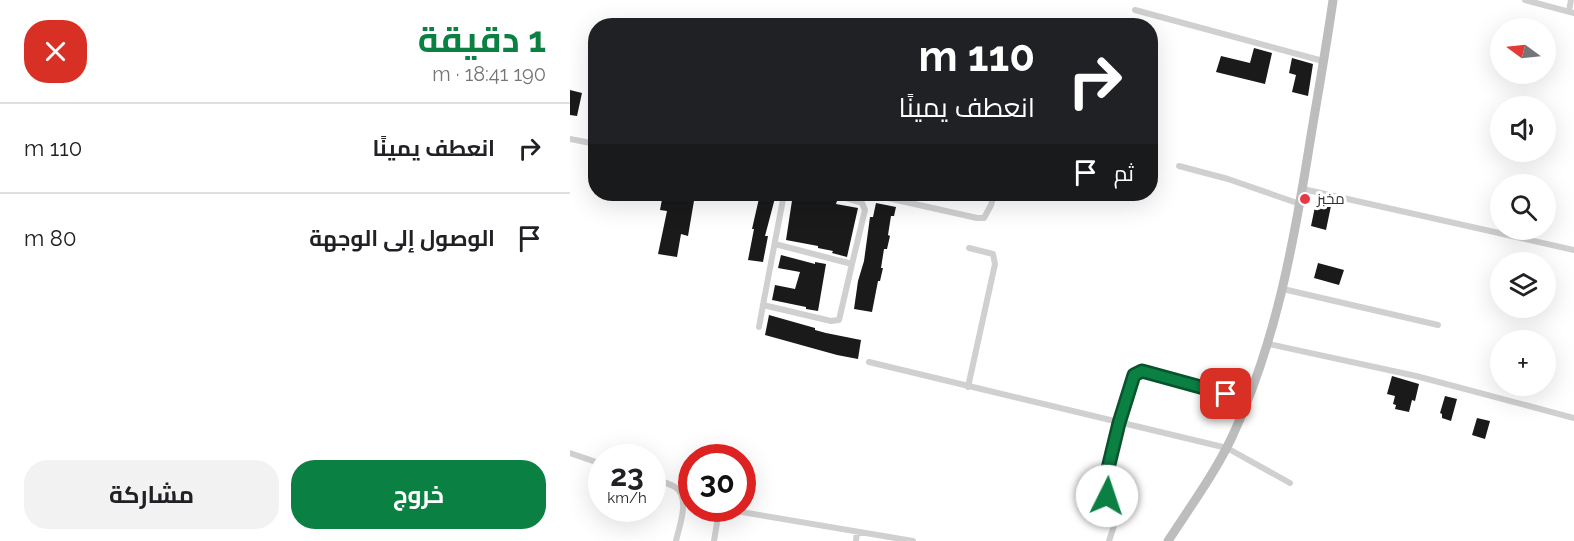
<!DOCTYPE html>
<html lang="ar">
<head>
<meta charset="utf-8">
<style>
	body { margin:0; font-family:Raleway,Cairo,sans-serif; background:#f2f2f2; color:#202124; direction:rtl; height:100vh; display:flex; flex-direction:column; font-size:22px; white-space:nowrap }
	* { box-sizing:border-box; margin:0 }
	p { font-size:20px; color:#757577 }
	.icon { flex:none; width:33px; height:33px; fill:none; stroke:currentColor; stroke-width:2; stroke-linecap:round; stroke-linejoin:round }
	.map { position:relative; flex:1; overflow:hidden; direction:ltr }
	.panel { display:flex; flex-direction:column; background:#fff; width:570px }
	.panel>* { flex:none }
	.guide { position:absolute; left:18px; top:18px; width:570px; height:183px; border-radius:24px; box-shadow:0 6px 24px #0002; direction:rtl; background:#202124; color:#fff; overflow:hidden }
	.needle { width:39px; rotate:285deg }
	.controls { position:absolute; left:920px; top:18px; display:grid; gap:12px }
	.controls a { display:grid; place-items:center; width:66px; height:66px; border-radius:50%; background:#fff; box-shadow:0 6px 24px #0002; font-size:30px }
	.speed { position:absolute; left:18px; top:444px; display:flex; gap:12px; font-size:30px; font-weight:700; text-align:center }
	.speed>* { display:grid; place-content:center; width:78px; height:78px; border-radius:50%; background:#fff; box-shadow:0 6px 24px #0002; line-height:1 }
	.speed small { font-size:15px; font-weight:400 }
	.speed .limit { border:9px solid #d22; background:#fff; color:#111 }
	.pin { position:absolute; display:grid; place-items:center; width:51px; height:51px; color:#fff; margin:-26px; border-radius:12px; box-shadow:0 3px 9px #0006 }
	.me { position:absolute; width:66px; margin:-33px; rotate:4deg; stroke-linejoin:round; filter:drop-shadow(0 0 4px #0008) }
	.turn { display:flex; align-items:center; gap:21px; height:126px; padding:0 24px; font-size:27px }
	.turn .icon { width:78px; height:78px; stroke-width:2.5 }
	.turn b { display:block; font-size:42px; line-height:51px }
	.then { display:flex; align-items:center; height:57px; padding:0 24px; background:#0003; gap:12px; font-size:22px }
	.round { display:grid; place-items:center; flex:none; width:63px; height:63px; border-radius:24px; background:#f2f2f2 }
	.head { display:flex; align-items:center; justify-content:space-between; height:102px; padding:0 24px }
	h1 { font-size:36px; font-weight:700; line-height:45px; color:#0b8043 }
	.action { display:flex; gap:12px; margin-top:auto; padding:12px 24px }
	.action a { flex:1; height:69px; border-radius:24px; background:#0b8043; color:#fff; font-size:24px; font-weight:700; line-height:69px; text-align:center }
	.action a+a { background:#f2f2f2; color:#202124 }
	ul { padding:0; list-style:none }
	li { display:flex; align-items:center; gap:18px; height:90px; padding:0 24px; border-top:2px solid #e0e0e0 }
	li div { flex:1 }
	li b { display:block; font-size:22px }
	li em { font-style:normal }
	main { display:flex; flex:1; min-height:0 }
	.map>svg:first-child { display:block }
</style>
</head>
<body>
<main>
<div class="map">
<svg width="1004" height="541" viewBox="0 0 1004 541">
	<rect width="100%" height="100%" fill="#fff"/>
	<path fill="#1a1a1a" d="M684 48 702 53 695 84 646 72 651 56 680 63Z
		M722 58 743 64 738 96 722 92 726 75 719 73Z
		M0 90 12 93 7 116 0 115Z
		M93 194 125 195 118 236 111 234 107 257 88 254 97 211 90 210Z
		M190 194 205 198 195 236H198L193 262 178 260 184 229H182Z
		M223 194 255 195 267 201 266 204 288 208 277 257 262 253 263 251 248 248V246L216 240Z
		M747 197 762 201 756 230 741 226Z
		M306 203 326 207 324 216H321L318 235 320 236 317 249H314L311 268H313L310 281H308L302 312 284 309 288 281 294 261 300 217H303Z
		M211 255 245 264V262L256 264 248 311 236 309V307L202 300 205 285 225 289 230 272 208 268Z
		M748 263 774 270 769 285 744 278Z
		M199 315 245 328V330L256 333 291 340 288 359 267 355 195 335Z
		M822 376 849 384 845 401 842 400 839 412 825 409 826 405 823 404 825 396 817 394Z
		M875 396 887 399 881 421 872 418V414L870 413Z
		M907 418 920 421 915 439 902 435Z"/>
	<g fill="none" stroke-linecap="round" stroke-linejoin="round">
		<path stroke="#d0d0d0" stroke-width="6" d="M955 0 1004 13
			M565 10 753 61
			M999 11 1001 0
			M0 139 26 144
			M609 166 658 179 730 204
			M733 189 1004 250
			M214 194 193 305 261 321 269 320 282 264
			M300 194 407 218H414L421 205 424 194
			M205 244 282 264 295 210 292 203 262 194
			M713 289 868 325
			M189 327 193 305
			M699 344 846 376 1004 418
			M299 362 657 448 720 483
			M398 387 425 264 423 254 399 248
			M0 453 32 464
			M82 479C90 481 99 483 105 487 121 497 109 527 106 541
			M144 541 149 511 154 509 343 541
			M286 541 287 532
			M539 541C542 531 549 515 546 505 543 498 535 497 533 489L549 423 564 375 572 371 677 400"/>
		<path stroke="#bdbdbd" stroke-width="9" d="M598 541C620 507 645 473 662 437 705 345 723 247 739 148 747 99 756 49 763 0"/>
	</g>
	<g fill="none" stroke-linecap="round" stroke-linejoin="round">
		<g stroke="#07532c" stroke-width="15">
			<path id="route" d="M537 496 533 489 549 423 564 375 572 371 656 394"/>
		</g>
		<use href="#route" stroke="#0b8043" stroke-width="10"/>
	</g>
	<circle fill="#e63946" stroke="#fff" stroke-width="2" cx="735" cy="199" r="6"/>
	<g text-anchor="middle" stroke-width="6" stroke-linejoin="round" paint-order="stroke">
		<g font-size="15" fill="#333" stroke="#fff" text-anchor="start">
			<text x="747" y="204">مخبز</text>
		</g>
	</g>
</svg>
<div class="controls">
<a><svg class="needle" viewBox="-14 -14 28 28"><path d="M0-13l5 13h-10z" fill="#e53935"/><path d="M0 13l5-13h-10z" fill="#757577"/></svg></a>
<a><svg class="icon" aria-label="sound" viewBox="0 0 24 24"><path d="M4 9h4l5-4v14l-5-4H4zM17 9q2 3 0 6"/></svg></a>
<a><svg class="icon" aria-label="search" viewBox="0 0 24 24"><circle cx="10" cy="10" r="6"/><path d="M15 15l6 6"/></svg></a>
<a><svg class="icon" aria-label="layers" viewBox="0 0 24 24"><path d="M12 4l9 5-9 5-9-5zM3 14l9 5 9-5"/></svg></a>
<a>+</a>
</div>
<div class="speed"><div>23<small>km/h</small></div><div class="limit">30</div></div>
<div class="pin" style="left:656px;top:394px;background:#d93025"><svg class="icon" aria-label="arrive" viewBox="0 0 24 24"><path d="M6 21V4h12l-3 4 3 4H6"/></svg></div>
<svg class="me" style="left:537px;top:496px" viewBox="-20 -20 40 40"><circle r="19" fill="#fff"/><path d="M0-13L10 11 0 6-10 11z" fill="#0b8043"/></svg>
<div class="guide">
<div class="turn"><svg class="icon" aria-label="right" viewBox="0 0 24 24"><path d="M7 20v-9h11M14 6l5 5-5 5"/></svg><div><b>110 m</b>انعطف يمينًا</div></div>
<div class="then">ثم<svg class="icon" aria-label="arrive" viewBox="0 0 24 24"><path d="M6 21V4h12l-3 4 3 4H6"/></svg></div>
</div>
</div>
<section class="panel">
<div class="head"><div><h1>1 دقيقة</h1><p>190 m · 18:41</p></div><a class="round" style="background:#d93025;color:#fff"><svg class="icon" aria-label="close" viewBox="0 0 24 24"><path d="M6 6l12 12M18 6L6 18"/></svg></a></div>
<ul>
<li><svg class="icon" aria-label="right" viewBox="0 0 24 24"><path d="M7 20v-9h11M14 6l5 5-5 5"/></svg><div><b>انعطف يمينًا</b></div><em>110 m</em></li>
<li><svg class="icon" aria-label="arrive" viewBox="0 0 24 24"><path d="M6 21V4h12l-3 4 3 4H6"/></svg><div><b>الوصول إلى الوجهة</b></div><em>80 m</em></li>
</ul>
<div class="action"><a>خروج</a><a>مشاركة</a></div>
</section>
</main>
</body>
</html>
